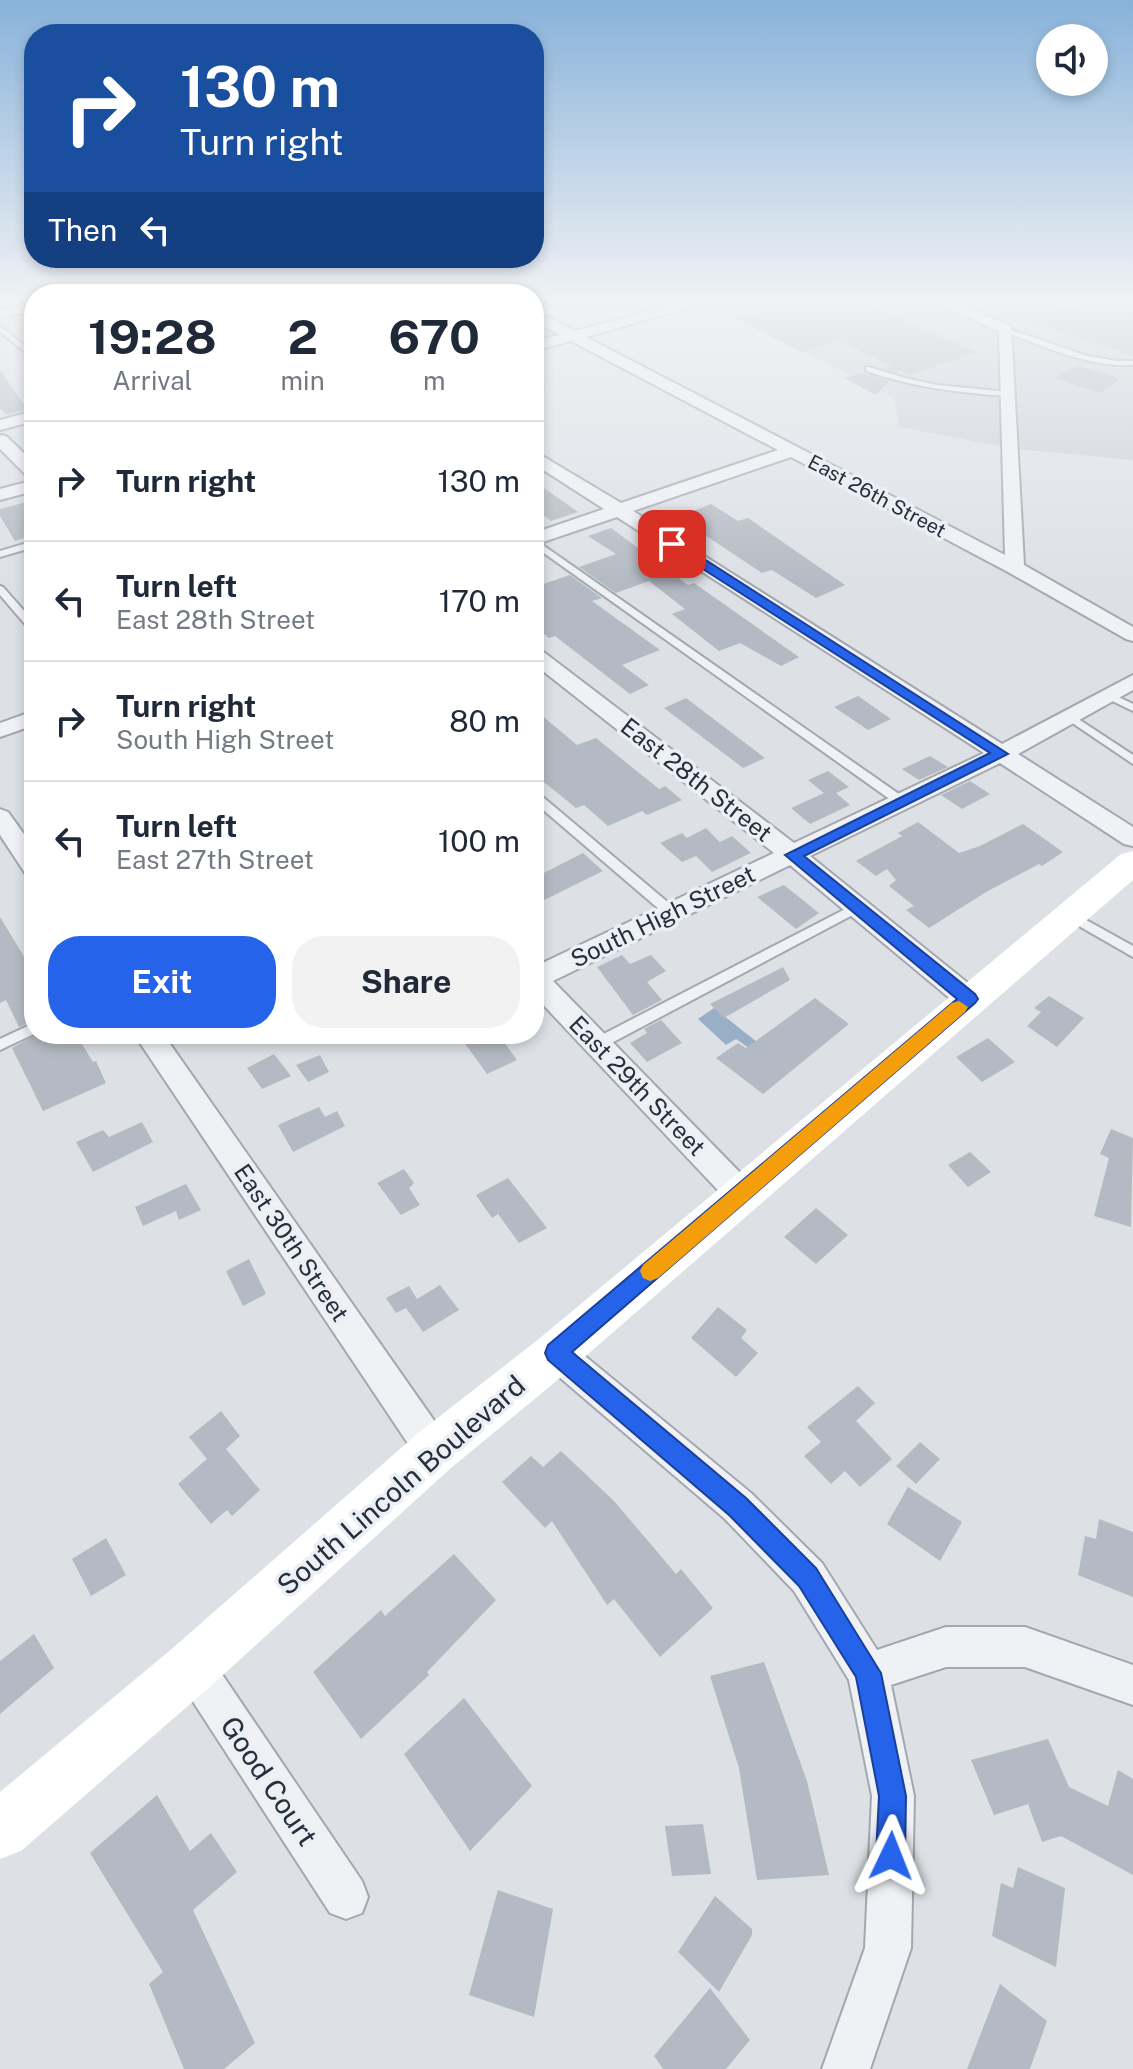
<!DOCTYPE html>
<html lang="en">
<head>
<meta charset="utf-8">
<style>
	body { margin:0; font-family:"Public Sans",sans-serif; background:#f2f2f3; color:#1f2937; height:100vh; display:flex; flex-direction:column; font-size:30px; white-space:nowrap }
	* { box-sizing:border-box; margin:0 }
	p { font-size:26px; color:#747a83 }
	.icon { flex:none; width:44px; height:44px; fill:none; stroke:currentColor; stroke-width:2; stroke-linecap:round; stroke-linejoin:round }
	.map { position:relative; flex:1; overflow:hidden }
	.details { position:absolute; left:24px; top:284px; width:520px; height:760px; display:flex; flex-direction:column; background:#fff; border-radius:32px; box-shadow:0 4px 12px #0003 }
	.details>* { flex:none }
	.hud { position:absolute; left:24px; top:24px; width:520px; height:244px; border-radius:32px; box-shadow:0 4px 12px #0003; background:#1a4fa0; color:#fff; overflow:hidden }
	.fabs { position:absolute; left:1036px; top:24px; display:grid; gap:16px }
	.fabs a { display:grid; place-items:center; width:72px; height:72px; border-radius:50%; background:#fff; box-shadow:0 4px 12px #0003; font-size:40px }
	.pin { position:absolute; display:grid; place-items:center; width:68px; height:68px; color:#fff; margin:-34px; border-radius:16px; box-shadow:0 4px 12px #0006 }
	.me { position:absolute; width:88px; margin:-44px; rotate:2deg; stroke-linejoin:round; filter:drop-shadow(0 0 6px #0008) }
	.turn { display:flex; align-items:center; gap:28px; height:168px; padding:0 24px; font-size:36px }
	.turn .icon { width:104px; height:104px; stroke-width:2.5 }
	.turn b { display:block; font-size:56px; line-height:68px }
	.then { display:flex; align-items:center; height:76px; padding:0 24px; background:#0003; gap:16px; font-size:30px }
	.eta { display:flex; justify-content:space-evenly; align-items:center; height:136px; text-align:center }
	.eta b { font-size:48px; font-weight:700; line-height:56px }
	.button { display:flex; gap:16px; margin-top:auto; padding:16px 24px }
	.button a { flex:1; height:92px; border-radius:32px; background:#2563eb; color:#fff; font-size:32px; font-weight:700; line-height:92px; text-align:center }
	.button a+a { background:#f2f2f3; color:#1f2937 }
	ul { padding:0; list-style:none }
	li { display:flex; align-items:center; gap:24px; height:120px; padding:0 24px; border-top:2px solid #e0e1e3 }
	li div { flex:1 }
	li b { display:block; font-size:30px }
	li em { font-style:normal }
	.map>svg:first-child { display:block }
</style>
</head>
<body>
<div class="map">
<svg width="1133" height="2069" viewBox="0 0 1133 2069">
	<rect width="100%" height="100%" fill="#dde1e6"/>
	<path fill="#cbd0d8" d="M730 296H1133V460L1016 449 899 427 894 397 703 303Z"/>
	<path fill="#98afc6" d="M714 1008 767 1050 759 1055 736 1039 726 1045 698 1019Z"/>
	<path fill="#b4bac3" d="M745 296H850L976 352 910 375 900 370 897 373 883 368 892 366 838 340 802 352 737 319 771 309Z
		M967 296H1035L1070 309 1105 296H1133V356L1048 328Z
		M1077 365 1120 379 1100 393 1055 378Z
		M0 370 23 403 34 401V408L6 415 0 408Z
		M864 373 865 374 889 381 876 395 844 378Z
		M534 481 578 512 551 521 534 508Z
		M34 500V535L15 541 0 516V509Z
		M711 504 738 521 748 518 845 585 816 598 772 570 762 573 678 517Z
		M611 528 688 585 694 583 799 657 781 666 740 643 719 651 672 614 685 609 649 581 616 593 579 567 616 554 588 536Z
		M570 575 602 598 592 601 660 650 622 665 649 685 630 694 555 636 549 638 534 626V587Z
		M858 696 891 719 868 730 834 707Z
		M686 698 765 758 743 768 664 708Z
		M534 709 577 745 596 738 659 789 665 786 682 800 647 815 642 811 608 826 584 805 576 808 534 774Z
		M930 756 948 767 919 780 902 769Z
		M828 771 849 787 836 793 850 805 810 824 791 808 824 793 808 780Z
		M970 781 990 794 962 809 941 795Z
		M918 822 959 853 980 846 1023 824 1063 852 1042 866 1039 864 986 892 929 928 906 910 914 906 889 886 896 880 887 869 876 876 856 861 902 836 898 833Z
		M706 828 720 842 732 836 751 853 712 872 696 856 682 862 660 843 682 833 687 838Z
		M583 853 603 871 534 905V878Z
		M784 885 819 913 796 929 757 897Z
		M0 917 34 973V1020L19 1027 6 1000 0 1003Z
		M622 955 630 964 651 955 666 971 647 982 662 1000 633 1015 597 967Z
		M783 967 790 980 724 1018 710 1004Z
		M1049 996 1084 1018 1057 1047 1027 1026 1041 1012 1034 1008Z
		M815 998 849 1024 763 1094 716 1058 738 1043 746 1048Z
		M661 1020 682 1043 647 1062 630 1043 647 1033 644 1029Z
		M37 1034H76L93 1062 96 1061 106 1083 43 1111 12 1048Z
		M458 1034H498L517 1060 487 1074Z
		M988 1038 1015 1062 982 1082 956 1057Z
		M274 1054 291 1076 262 1089 247 1068Z
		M320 1055 329 1072 308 1082 296 1065Z
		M319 1107 325 1117 337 1111 345 1126 293 1152 278 1125Z
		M142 1122 153 1142 93 1172 76 1142 103 1130 109 1137Z
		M1111 1129 1133 1138 1131 1227 1094 1216 1109 1158 1100 1154Z
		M970 1152 991 1172 968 1187 948 1165Z
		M404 1169 414 1183 409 1188 420 1205 401 1215 377 1183Z
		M508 1178 547 1228 519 1243 498 1214 492 1218 476 1195Z
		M186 1184 201 1210 179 1220 176 1211 143 1226 135 1207Z
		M816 1208 848 1235 816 1264 784 1237Z
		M249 1259 266 1294 243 1306 226 1271Z
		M440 1285 459 1310 423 1332 406 1308 396 1313 386 1298 409 1286 417 1299Z
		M718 1307 747 1330 741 1338 758 1353 736 1377 691 1338Z
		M858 1386 875 1403 856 1421 892 1459 860 1487 845 1471 831 1484 804 1456 821 1442 807 1427Z
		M221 1411 240 1436 226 1449 260 1490 232 1516 227 1510 211 1524 178 1484 207 1459 189 1437Z
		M920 1442 940 1459 916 1484 896 1466Z
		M561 1451 614 1501 676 1574 681 1569 713 1608 660 1657 614 1599 607 1605 552 1521 545 1528 502 1482 531 1456 543 1467Z
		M908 1487 962 1522 940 1561 887 1524Z
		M1099 1519 1133 1532V1597L1078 1575 1085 1536 1096 1539Z
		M106 1538 126 1575 91 1596 72 1559Z
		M454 1554 496 1600 427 1672 429 1675 361 1739 313 1672 381 1610 385 1616Z
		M34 1634 54 1668 0 1714V1661Z
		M764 1662 807 1781 829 1875 757 1880 739 1768 710 1676Z
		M464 1698 532 1786 470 1851 404 1754Z
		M1048 1739 1069 1787 1108 1806 1118 1770 1133 1779V1875L1061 1836 1042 1842 1028 1804 994 1815 971 1760Z
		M157 1795 190 1851 211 1833 237 1872 193 1910 255 2043 224 2069H184L149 1984 163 1972 90 1853Z
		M703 1824 711 1874 672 1876 665 1826Z
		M1018 1867 1065 1888 1056 1967 992 1936 1001 1883 1013 1888Z
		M498 1890 553 1909 534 2017 469 1995Z
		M715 1896 752 1929V1935L719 1992 678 1952Z
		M1000 1984 1047 2021 1030 2069H967Z
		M710 1988 750 2040 726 2069H663L654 2056Z"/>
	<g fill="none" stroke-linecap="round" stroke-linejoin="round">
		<g stroke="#a3a8b0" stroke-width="4">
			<path id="lane" d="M688 296H698L707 301 700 303Z
				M0 326 34 353V359L0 332Z
				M1003 327 1087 356 1117 361H1133V365C1087 367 1046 347 1003 331Z
				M869 367 905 378 937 385 1008 392 1012 394 1008 396C959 393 913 387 866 371V367Z
				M534 539 906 799V805H898L534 546Z
				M34 541V547L0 557V551Z
				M0 586 3 587 34 622V631L30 630 0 595Z
				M1108 692 1133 704V711L1104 697 1103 695Z
				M1069 713 1133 755V764L1065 718 1063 716Z
				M534 792 538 793 677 910 678 913 677 916H667L534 802Z
				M857 903 862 904 863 907 862 910 602 1048H592L590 1044 592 1040Z
				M1070 911 1133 946V957L1065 918 1064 915 1065 912Z
				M34 1023V1034L0 1050V1039Z"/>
		</g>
		<g stroke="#a3a8b0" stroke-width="4">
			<path id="street" d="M706 296H729L586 337 1005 555 999 331 921 296H940L1011 326 1024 565 1133 627V641L1126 639 1008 572 791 457 633 511 1002 744 1133 675V690L1018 754 1133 827V846L1124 844 1000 763 810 856 979 992 983 999 979 1006 969 1009 959 1006 790 865 553 981 752 1185 756 1194 752 1203 741 1207 730 1203 534 995V967L774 853 534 664V648L541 650 794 843 984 753 617 517 534 545V533L604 509 534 464V451L621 503 778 450 571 341 534 351V341L560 335 534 321V311L575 331Z
				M34 303V311L0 318V310Z
				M34 411V421L0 430V420Z
				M0 435 6 436 34 463V478L28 477 0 449Z
				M34 480V491L0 500V489Z
				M34 711V725L0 737V723Z
				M0 809 8 812 34 848V875L25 873 0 835Z
				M134 1034H163L447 1439 452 1451 447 1463 434 1468 421 1463Z
				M556 1337 568 1342 751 1493 822 1563 877 1650 946 1627H1025L1133 1665V1705L1025 1667H946L891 1685 914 1796 911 1948 870 2069H822L865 1948 872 1796 849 1680 794 1591 725 1519 544 1364 539 1353 544 1342Z
				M193 1646 207 1652 362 1881 368 1897 362 1913 346 1919 330 1913 179 1680 173 1666 179 1652Z"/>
		</g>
		<use href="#lane" fill="#eff1f5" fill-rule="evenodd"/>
		<use href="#street" fill="#eff1f5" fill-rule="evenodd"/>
		<path fill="#fff" fill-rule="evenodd" d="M1133 851V880L572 1368 451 1468 212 1685 21 1851 0 1859V1792L174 1647 417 1434 540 1338 1121 854Z"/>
	</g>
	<linearGradient id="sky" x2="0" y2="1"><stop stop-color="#88b2da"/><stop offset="0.51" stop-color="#f0f2f4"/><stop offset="1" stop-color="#f0f2f4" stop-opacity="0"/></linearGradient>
	<rect width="1133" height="586" fill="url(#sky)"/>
	<path fill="#2563eb" stroke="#184099" stroke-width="2" d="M667 541H676L1008 754 804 856 975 994 978 999 975 1003 572 1352 746 1498 816 1568 881 1673 906 1796 905 1856 901 1866 891 1871 881 1866 876 1856 879 1796 856 1677 799 1586 729 1515 548 1360 545 1353 548 1345 957 999 785 855 990 753 667 546Z"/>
	<path fill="#f59e0b" d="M959 1001 968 1007 965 1012 658 1278 650 1281 643 1278 640 1271 643 1265 952 1003Z"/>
	<g text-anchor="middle" stroke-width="7" stroke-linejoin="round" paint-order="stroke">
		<g font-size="20" fill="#272f3d" stroke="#ecf0f4">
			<text transform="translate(877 496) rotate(28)" y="7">East 26th Street</text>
		</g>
		<g font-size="24" fill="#272f3d" stroke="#ecf0f4">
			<text transform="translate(696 780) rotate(38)" y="8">East 28th Street</text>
			<text transform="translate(663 917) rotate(-26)" y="8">South High Street</text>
			<text transform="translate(637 1086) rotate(46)" y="8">East 29th Street</text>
			<text transform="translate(291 1243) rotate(56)" y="8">East 30th Street</text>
		</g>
		<g font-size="28" fill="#272f3d" stroke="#ecf0f4">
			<text transform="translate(401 1485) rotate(-41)" y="10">South Lincoln Boulevard</text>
			<text transform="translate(269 1781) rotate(56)" y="10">Good Court</text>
		</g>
	</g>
</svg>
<div class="fabs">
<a><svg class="icon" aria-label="sound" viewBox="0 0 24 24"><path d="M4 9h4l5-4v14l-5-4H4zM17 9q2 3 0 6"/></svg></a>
</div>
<div class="pin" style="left:672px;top:544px;background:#d93025"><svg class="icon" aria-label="arrive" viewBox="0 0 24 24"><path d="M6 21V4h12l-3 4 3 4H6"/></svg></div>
<svg class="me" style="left:891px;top:1856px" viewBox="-20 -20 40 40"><path d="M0-17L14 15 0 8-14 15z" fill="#2563eb" stroke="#fff" stroke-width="4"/></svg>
<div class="hud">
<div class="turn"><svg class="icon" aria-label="right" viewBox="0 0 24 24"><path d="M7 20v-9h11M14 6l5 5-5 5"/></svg><div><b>130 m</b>Turn right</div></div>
<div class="then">Then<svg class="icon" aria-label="left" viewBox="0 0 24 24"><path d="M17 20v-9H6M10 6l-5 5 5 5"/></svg></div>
</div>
<section class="details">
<div class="eta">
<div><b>19:28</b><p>Arrival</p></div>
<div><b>2</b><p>min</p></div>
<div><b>670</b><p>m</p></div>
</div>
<ul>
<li><svg class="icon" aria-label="right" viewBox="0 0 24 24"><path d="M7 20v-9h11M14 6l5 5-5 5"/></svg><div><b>Turn right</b></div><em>130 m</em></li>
<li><svg class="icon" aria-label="left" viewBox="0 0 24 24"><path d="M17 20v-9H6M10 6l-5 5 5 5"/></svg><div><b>Turn left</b><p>East 28th Street</p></div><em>170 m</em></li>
<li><svg class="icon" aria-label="right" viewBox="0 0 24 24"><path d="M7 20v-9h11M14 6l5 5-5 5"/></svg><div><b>Turn right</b><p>South High Street</p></div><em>80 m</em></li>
<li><svg class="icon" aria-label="left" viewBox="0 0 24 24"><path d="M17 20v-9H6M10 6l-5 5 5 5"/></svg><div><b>Turn left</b><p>East 27th Street</p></div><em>100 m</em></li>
</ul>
<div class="button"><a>Exit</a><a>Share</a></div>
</section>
</div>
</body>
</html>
